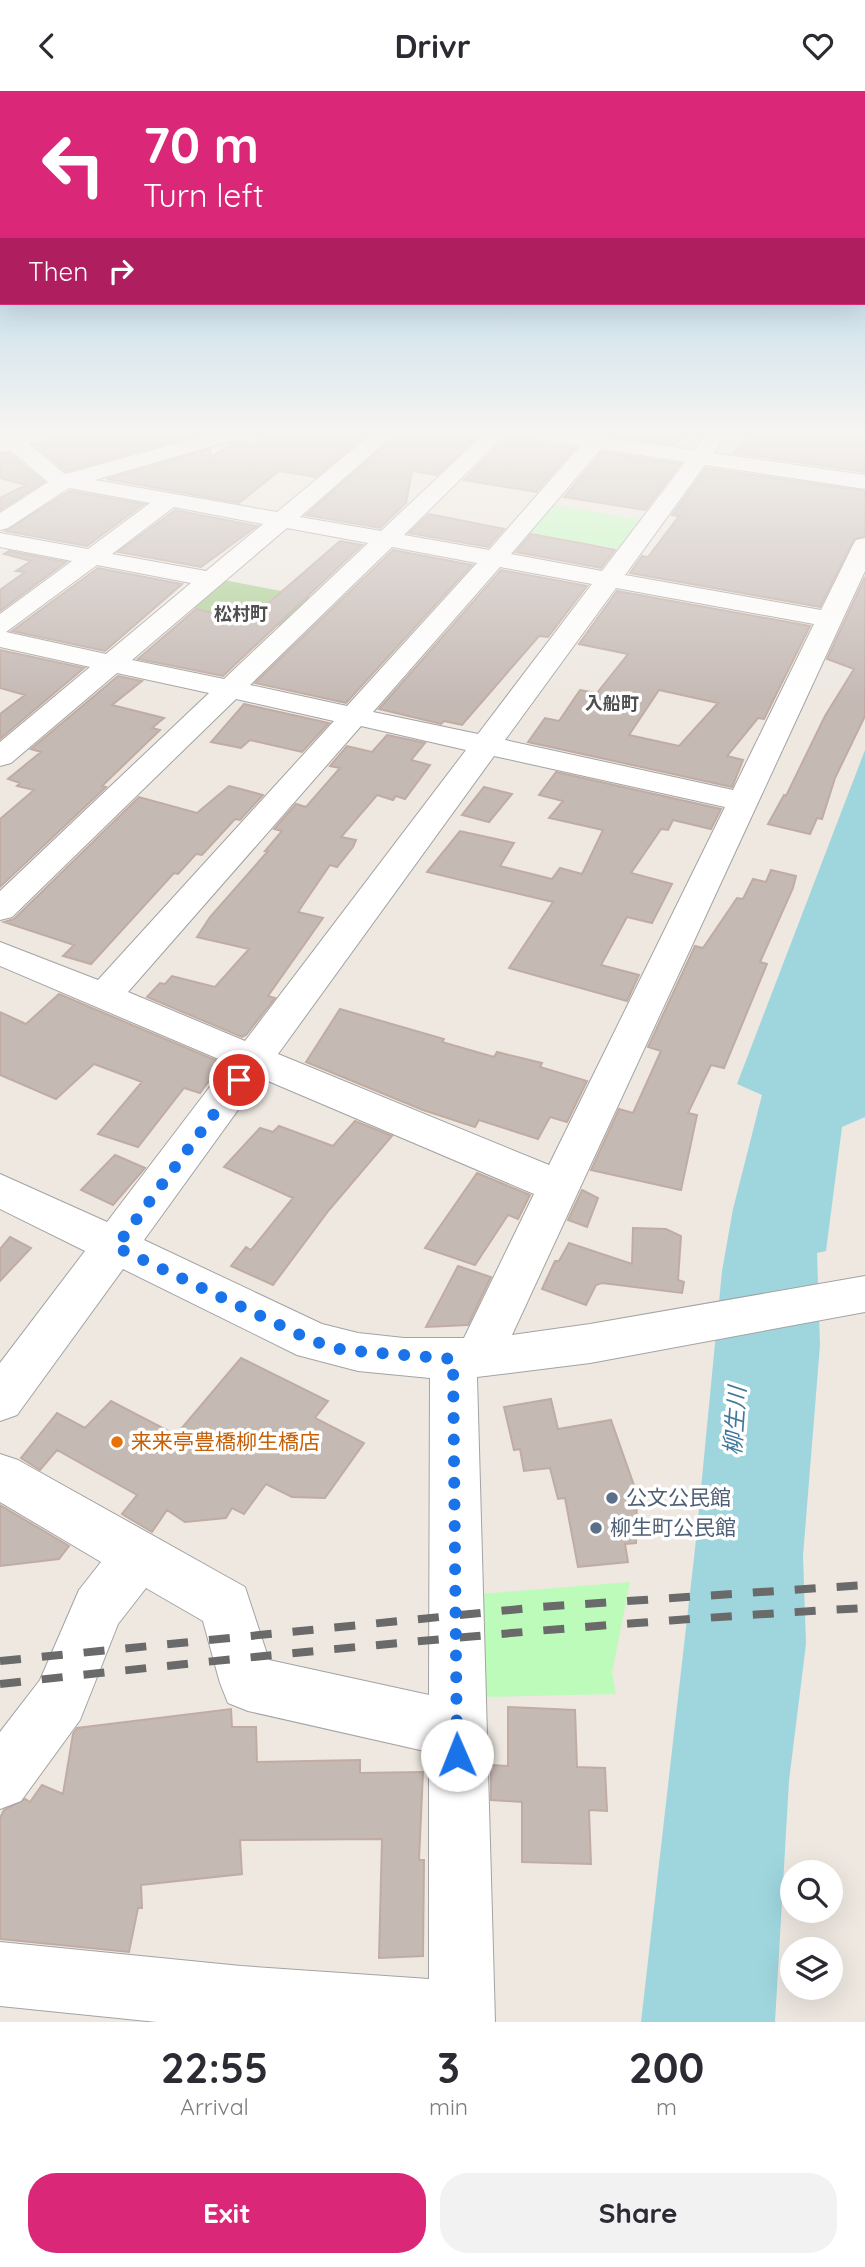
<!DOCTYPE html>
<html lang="en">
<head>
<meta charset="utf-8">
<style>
	body { margin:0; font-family:Quicksand,"Noto Sans JP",sans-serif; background:#f2f2f3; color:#2b2b33; height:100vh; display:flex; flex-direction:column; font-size:26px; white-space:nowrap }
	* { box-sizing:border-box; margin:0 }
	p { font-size:23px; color:#7c7c81 }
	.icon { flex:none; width:38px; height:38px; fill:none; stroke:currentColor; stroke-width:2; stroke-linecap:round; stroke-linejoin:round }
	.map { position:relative; height:1931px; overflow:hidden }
	.drawer { display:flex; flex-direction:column; background:#fff; flex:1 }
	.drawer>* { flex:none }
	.top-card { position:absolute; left:0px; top:0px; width:866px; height:214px; box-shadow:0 7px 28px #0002; background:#db2777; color:#fff; overflow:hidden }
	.tools { position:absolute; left:780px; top:1769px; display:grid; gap:14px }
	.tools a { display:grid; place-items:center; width:63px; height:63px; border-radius:50%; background:#fff; box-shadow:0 7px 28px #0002; font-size:35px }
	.pin { position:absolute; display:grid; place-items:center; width:60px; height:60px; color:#fff; margin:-30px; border:4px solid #fff; border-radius:50%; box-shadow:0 2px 7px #0007 }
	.me { position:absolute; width:77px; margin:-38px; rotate:359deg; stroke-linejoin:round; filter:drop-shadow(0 0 5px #0008) }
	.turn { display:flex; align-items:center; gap:24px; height:147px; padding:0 28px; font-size:32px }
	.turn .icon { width:91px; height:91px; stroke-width:2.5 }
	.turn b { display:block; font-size:49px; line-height:60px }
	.then { display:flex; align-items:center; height:66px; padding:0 28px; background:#0003; gap:14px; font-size:26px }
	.eta { display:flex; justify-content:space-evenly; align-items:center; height:119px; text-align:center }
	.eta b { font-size:42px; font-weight:800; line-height:49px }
	.cta { display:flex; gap:14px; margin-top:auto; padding:14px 28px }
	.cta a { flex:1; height:80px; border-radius:28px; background:#db2777; color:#fff; font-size:28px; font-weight:800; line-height:80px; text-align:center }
	.cta a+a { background:#f2f2f3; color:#2b2b33 }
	header { display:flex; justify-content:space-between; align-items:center; height:91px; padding:0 28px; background:#fff; font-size:32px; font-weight:800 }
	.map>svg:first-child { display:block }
</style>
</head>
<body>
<header><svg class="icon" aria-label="back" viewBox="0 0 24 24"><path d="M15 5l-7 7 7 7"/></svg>Drivr<svg class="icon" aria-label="heart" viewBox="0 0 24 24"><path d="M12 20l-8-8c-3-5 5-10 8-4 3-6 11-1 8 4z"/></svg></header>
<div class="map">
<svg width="865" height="1931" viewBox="0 0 865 1931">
	<rect width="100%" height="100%" fill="#eee8e1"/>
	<path fill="#accf94" d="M219 488 316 507 285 536 185 515Z"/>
	<path fill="#bdfbbb" d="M548 413 643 429 622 458 524 442Z
		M630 1491 612 1582 616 1603 484 1606 479 1503Z"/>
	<path fill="#9fd6de" d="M865 659V1026L842 1036 826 1160 817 1162 820 1254 803 1465 806 1553 789 1690 775 1931H641L696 1449 722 1180 733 1118 762 1004 737 993Z"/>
	<path fill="#c5b9b4" stroke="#c0aca3" stroke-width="2" fill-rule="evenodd" d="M65 340H208V341L66 380 34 354 60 347Z
		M261 340H371L316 386 279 380 239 412 107 388 210 358 211 366 238 350 260 354Z
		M401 340H483L437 384 412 380 406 412 380 437 306 424Z
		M618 340H654L683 345 675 354 615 345Z
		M757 340H865V381L734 362 743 350H748Z
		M510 343 520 349 575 357 536 401 464 389Z
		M602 361 680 373 645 419 564 406Z
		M9 362 44 391 0 419V407L26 394 0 387V363Z
		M706 377 865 400V445L854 448 820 516 630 482 642 465 648 466 679 425 672 424Z
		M70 400 144 413 87 455 5 440Z
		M175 419 257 435 201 476 118 461Z
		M429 423 504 438 488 456 409 442Z
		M531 443 585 453 615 459 601 477 516 461Z
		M340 450 362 454 223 585 138 568 196 518 249 529Z
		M393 459 472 474 346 612 255 592Z
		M9 460 66 471 0 520V499L25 481 16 480 31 470 4 463Z
		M98 477 182 493 105 560 12 540Z
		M501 479 587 495 548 546 539 545 462 634 444 630 441 633 379 618Z
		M865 486V625L835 687 822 728 817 727 810 743 768 733 784 704 786 705 825 625 854 578 827 568Z
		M617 500 810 535 764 628 758 627 727 665 743 669 732 696 528 651 545 627 559 630 580 599 597 602 628 563 579 553ZM659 599 718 612 679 655 629 644Z
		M0 559 84 577 0 648V623L25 604 0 597Z
		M118 585 142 590 112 614 164 627 152 637 160 639 102 695 106 696 0 796V728L34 699 17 695 20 692 8 688 41 661 31 658Z
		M244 613 329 632 302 661 250 649 241 657 211 651Z
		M387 644 425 652 411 669 430 674 405 708 396 705 393 709 377 704 341 746 356 749 353 756 337 776 330 774 298 821 323 827 268 905 275 907 246 944 242 946 147 906 160 892 165 893 172 885 215 896 249 858 197 846 210 826 268 760H265L282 740 274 738 296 713 306 716 340 677 330 675 347 655 372 661Z
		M556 681 721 718 711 738 673 729 668 739 661 738 631 782 672 793 652 832 627 826 601 874 639 884 627 910 509 877 553 811 427 781 460 740 514 752 500 775 552 788 560 777 582 783 603 739 549 727 563 710 539 704Z
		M229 695 263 704 240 729 235 728 202 764 196 763 178 783 174 782 91 873 63 865 74 854 4 831 14 828 139 706 197 722Z
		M484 696 512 703 489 731 462 724Z
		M771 779 796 785 793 797 760 871 767 873 724 977 711 974 688 1022 697 1024 681 1099 591 1079 619 1018 633 1022 661 960 648 956 695 855 703 857 737 807 743 808 753 788 766 791Z
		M59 903 222 972 200 1002 184 997 138 1056 98 1043 142 991 94 973 56 1008 0 984V921L26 933Z
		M340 918 444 948 442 951 494 966 497 961 542 972 540 976 587 990 567 1031 550 1026 538 1048 479 1029 475 1036 423 1019 306 971Z
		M355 1030 392 1045 329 1119 273 1194 231 1175 246 1156 251 1159 293 1107 224 1076 260 1037 273 1041 279 1035 333 1055Z
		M115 1064 145 1077 113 1114 81 1099Z
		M477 1082 530 1104 518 1128 508 1124 475 1174 425 1157Z
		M582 1099 598 1107 587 1136 568 1129Z
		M633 1137 666 1138 681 1145 678 1189 684 1191 682 1202 602 1192 596 1194 586 1214 542 1198 555 1170H559L569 1152 632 1173Z
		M10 1146 31 1157 0 1190V1158Z
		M458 1175 491 1186 468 1234 426 1236Z
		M241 1267 328 1310 315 1327 364 1352 325 1407 292 1406 266 1393 244 1423 232 1417 226 1427 185 1431 167 1419 152 1441 122 1423 137 1404 57 1359 40 1379 21 1367 57 1322 85 1337 111 1310 176 1344Z
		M551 1308 558 1338 611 1329 637 1403 636 1452 625 1453 628 1471 578 1476 565 1407 558 1408 550 1377 524 1380 520 1358 514 1359 504 1316Z
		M0 1414 69 1455 59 1468 0 1475Z
		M508 1616 575 1619 577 1676 605 1677 607 1720 589 1719 591 1773 522 1771V1711L491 1709V1674L508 1675Z
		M231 1618 232 1636H256L257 1671 360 1669V1682L423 1681 419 1769H424L423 1865 379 1867 382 1748 240 1749 242 1783 141 1794 142 1817H138L129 1861 0 1848V1727L4 1719 25 1708 30 1711 42 1694 63 1703 73 1643 77 1637Z"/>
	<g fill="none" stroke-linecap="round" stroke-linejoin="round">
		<g stroke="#a3a3a3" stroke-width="2">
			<path id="minor" d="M0 340H13L18 343 30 340H62L59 344 29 353 65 383 221 340H254L251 344 95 389 277 421 375 340H398L300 426 381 440 487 340H509L404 444 489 459 580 355 521 346 514 344 511 340H563L590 344 594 340H615L610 347 694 359 708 340H729L714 362 865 384V398L705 374 625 484 821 519 853 454 856 449 865 447V480L512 1244 590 1233 865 1185V1221L590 1272 477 1286 495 1931H157L0 1915V1851L241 1875 429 1888V1661L248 1620 228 1612 220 1592 203 1530 146 1497 118 1533 80 1629 21 1710 0 1718V1641L40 1589 79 1499 101 1471 0 1411V1363L18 1369 245 1496 269 1569 429 1604 430 1287 358 1280 297 1264 123 1178 17 1324 0 1330V1272L85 1160 0 1118V1083L107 1131 228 972 0 875V851L98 889 334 630 236 608 12 826 0 829V800L209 602 117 582 11 672 0 675V651L90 576 0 556V523L72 470 0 456V442L88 458 150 412 69 397 8 437 0 439V422L48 391 10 359 0 361ZM601 358 685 371 602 480 511 463ZM174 416 263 433 206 480 112 463ZM287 437 368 452 224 588 132 569ZM392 456 477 472 347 615 250 594ZM97 474 191 492 106 563 6 541ZM500 476 592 493 478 643 373 621ZM616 497 814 533 733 699 505 649ZM361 635 466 659 245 950 128 901ZM494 665 725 716 549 1074 278 963ZM261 987 534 1103 464 1247H404L358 1242 322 1233 144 1149Z"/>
		</g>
		<use href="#minor" fill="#fff" fill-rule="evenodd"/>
		<path stroke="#6a6a6a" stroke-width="8" stroke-dasharray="21 21" stroke-linecap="butt" d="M0 1570 540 1516 865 1494
			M0 1593C288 1561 576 1533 865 1517"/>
	</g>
	<linearGradient id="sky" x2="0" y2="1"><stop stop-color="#8bc2e4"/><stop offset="0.56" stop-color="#f7f5f2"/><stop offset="1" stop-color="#f7f5f2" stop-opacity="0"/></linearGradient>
	<rect width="865" height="610" fill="url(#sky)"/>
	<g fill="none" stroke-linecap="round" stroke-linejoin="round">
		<path stroke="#1a73e8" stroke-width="12" stroke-dasharray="0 21.6" d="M239 989 116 1156 313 1250 343 1259 453 1268 457 1664"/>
	</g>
	<circle fill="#e8710a" stroke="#fff" stroke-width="2.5" cx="117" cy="1351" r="7"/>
	<g fill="#5c6f8a" stroke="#fff" stroke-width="2.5">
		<circle cx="612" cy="1407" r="7"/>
		<circle cx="596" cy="1437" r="7"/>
	</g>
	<g text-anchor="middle" stroke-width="7" stroke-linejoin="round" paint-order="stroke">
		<g font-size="18" font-weight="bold" fill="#4f4f4f" stroke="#fff">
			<text x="241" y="529">松村町</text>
			<text x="612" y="619">入船町</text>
		</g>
		<g font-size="21" fill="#c56008" stroke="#fff" text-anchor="start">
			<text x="131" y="1358">来来亭豊橋柳生橋店</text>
		</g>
		<g font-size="21" fill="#4e5e75" stroke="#fff" text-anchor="start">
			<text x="626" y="1414">公文公民館</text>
			<text x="610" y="1444">柳生町公民館</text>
		</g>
		<g font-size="23" font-style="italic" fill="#41799e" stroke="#fff">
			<text transform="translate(735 1330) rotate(-86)" y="8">柳生川</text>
		</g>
	</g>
</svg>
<div class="tools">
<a><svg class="icon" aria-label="search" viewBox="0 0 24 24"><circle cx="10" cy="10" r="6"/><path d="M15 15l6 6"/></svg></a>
<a><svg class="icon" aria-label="layers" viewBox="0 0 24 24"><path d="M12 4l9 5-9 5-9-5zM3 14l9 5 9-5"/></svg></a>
</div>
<div class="pin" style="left:239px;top:989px;background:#d93025"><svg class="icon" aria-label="arrive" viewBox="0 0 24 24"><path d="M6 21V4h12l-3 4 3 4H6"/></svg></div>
<svg class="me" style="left:457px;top:1664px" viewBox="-20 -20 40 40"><circle r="19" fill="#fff"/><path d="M0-13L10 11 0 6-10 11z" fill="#1a73e8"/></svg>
<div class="top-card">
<div class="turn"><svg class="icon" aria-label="left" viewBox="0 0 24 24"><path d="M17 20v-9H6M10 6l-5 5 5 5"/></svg><div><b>70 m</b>Turn left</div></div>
<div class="then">Then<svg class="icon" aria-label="right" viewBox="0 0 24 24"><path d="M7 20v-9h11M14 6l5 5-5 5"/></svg></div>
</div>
</div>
<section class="drawer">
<div class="eta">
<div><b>22:55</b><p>Arrival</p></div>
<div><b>3</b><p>min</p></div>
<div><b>200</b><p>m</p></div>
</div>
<div class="cta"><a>Exit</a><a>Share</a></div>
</section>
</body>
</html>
